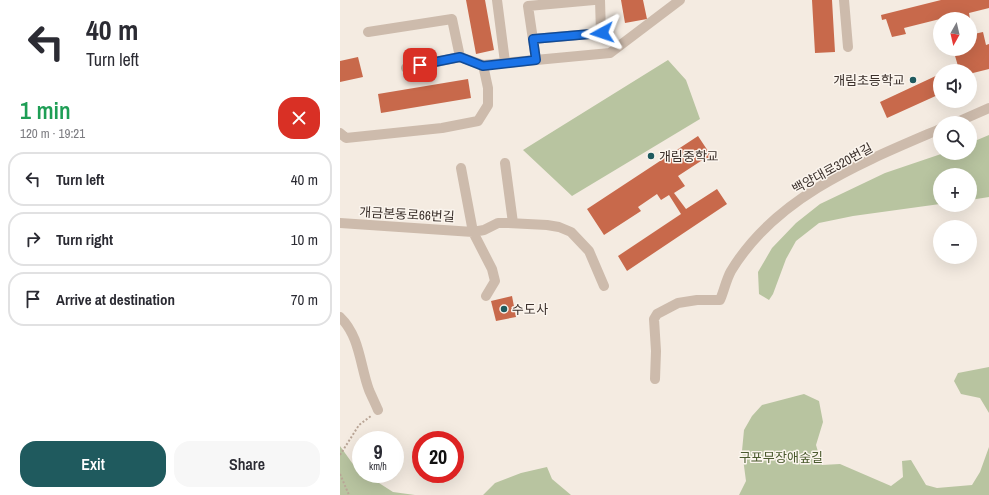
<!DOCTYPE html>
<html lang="en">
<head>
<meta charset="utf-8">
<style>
	body { margin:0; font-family:"Archivo Narrow","Noto Sans KR",sans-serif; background:#f7f7f7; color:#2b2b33; height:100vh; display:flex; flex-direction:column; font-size:15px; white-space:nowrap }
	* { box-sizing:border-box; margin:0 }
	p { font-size:13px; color:#7c7c81 }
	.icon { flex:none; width:22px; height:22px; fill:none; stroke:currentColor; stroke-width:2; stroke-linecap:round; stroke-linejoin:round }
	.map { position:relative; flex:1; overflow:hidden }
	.drawer { display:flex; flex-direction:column; background:#fff; width:340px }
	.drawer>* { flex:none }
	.banner { background:#fff; color:#2b2b33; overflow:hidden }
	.needle { width:26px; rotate:188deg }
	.tools { position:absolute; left:593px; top:12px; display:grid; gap:8px }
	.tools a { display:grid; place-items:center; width:44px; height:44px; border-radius:50%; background:#fff; box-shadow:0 4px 16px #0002; font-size:20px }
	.speed { position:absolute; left:12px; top:431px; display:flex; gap:8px; font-size:20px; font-weight:700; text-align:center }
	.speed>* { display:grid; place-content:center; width:52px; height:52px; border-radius:50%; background:#fff; box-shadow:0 4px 16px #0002; line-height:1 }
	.speed small { font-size:10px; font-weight:400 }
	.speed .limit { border:6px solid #d22; background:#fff; color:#111 }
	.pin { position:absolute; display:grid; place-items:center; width:34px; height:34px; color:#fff; margin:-17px; border-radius:8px; box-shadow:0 2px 6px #0006 }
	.me { position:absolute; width:44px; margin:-22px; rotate:265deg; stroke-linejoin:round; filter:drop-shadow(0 0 3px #0008) }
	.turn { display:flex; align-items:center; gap:14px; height:84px; padding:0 20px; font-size:18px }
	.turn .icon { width:52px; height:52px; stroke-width:2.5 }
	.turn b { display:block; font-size:28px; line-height:34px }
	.round { display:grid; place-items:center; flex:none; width:42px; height:42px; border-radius:16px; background:#f7f7f7 }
	.headline { display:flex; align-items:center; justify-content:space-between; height:68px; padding:0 20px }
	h1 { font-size:24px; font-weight:600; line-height:30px; color:#1e9e55 }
	.primary-button { display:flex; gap:8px; margin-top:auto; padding:8px 20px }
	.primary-button a { flex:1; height:46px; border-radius:16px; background:#1f5a5e; color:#fff; font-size:16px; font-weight:600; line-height:46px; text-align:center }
	.primary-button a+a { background:#f7f7f7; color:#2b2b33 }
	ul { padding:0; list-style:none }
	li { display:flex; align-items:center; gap:12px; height:54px; margin:0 8px 6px; padding:0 12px; border:2px solid #e1e1e2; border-radius:16px }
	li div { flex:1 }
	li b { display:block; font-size:15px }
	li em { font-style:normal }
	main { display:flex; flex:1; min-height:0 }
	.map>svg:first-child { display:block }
</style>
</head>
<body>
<main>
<section class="drawer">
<div class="banner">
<div class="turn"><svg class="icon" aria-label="left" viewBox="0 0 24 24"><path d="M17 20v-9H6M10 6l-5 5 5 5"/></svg><div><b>40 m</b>Turn left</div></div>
</div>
<div class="headline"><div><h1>1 min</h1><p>120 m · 19:21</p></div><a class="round" style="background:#d93025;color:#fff"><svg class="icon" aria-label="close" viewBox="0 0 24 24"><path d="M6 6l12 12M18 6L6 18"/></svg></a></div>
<ul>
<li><svg class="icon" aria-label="left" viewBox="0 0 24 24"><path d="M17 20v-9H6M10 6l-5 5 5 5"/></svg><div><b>Turn left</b></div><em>40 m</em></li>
<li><svg class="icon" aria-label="right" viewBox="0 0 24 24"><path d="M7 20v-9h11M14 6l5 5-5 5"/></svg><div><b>Turn right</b></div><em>10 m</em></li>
<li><svg class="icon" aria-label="arrive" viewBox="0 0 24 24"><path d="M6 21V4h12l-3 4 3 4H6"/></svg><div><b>Arrive at destination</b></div><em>70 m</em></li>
</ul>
<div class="primary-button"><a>Exit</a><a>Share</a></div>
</section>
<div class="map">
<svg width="649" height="495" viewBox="0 0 649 495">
	<rect width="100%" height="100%" fill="#f4ebe1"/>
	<path fill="#b8c4a0" d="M328 60 346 80 360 119 232 196 183 150Z
		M649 135V197L630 200V175H600V204L513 216 479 223 456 241 446 259 433 294 429 300 419 294 418 272 432 248 456 223 480 204 545 173 604 153H630V143Z
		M649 367V413L640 398 621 394 614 381 618 373Z
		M464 394 479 401 483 422 476 445 482 465 500 464 551 486 563 477 562 461 571 460 586 485 597 488 632 485 640 472 649 447V495H399L406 481 402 451 404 430 412 416 422 405Z
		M0 446 15 467 21 471V474H25L53 492 75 495H0Z
		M207 467 212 479 231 495H143L155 483 181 473Z"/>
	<path fill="#c8694b" d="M126 0H145L154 50 136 54Z
		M281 0H303L307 19 285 23Z
		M472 0H492L495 52 475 53Z
		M601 0H649V8L629 13 630 19H623L622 14 608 19H600L564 28 566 34 552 37 546 19 542 20 541 15Z
		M630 21 634 34 643 32 646 45 649 44V69L633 73 632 86H630V71H607L618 66 613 49H630Z
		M18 57 23 77 0 82V61Z
		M600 74V94L547 118 540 102Z
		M128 79 131 98 41 113 38 94Z
		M358 136 370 154 369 158 364 159 338 176 345 186 334 193 346 209 377 189 387 204 287 271 278 256 341 214 329 195 321 200 317 194 298 207 301 211 264 235 247 209Z
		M172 296 176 317 156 321 151 301Z"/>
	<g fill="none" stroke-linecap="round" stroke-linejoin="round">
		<path stroke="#b9a596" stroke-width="2" stroke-dasharray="2 2" stroke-linecap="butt" d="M0 455 19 425 31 416
			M0 474 9 495"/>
		<path stroke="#cdbbac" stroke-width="10" d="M157 0 165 62
			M504 0 508 47
			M28 32 112 19 120 57
			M193 39 261 33 260 0
			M196 60 188 6 254 0
			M66 68 120 57 143 65 270 53 340 0
			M615 123 649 108
			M0 133 6 138 102 128 138 121 148 105V88L143 65
			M165 163 173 223
			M121 168 133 232 152 269 155 281 146 296
			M0 223 133 232 144 230 158 223H168L207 225 219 227 231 232 249 251 264 286
			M0 317C20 336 20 366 29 390 32 397 35 403 38 410
			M315 379 316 351 314 319 317 314 338 303 357 300H380C384 291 386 280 391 271 436 196 523 162 600 129"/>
	</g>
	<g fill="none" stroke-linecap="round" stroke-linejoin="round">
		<g stroke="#114b97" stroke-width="10">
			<path id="route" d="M80 65 120 57 143 66 196 60 193 39 262 33"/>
		</g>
		<use href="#route" stroke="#1a73e8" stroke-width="7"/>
	</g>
	<g fill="#1f5a5e" stroke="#fbf5ee" stroke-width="1.5">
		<circle cx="573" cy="80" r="4"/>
		<circle cx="311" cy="156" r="4"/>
		<circle cx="164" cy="309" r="4"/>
	</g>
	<g text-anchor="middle" stroke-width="3" stroke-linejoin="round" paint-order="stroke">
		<g font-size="13" fill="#3b302b" stroke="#fbf5ee" text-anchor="start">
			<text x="565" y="85" text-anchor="end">개림초등학교</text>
			<text x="319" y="161">개림중학교</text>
			<text x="172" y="314">수도사</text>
		</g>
		<g font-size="13" fill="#3b302b" stroke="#fbf5ee">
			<text transform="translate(492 168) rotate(-29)" y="5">백양대로320번길</text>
			<text transform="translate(67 214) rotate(3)" y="5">개금본동로66번길</text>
		</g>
		<g font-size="13" fill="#4a5a2e" stroke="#fbf5ee">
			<text x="441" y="462">구포무장애숲길</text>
		</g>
	</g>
</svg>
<div class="tools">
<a><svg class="needle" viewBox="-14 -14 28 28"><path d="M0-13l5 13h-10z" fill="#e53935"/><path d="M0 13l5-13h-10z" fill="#7c7c81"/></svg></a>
<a><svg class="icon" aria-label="sound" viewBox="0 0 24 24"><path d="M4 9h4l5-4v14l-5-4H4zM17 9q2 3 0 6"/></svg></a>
<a><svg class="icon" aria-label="search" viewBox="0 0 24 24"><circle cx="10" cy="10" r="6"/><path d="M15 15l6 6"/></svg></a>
<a>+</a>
<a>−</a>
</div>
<div class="speed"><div>9<small>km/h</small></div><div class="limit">20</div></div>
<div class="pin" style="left:80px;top:65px;background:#d93025"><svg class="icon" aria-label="arrive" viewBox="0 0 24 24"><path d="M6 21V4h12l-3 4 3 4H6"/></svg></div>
<svg class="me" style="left:262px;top:33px" viewBox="-20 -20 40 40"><path d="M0-17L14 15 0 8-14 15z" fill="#1a73e8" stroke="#fff" stroke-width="4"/></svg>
</div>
</main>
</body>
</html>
